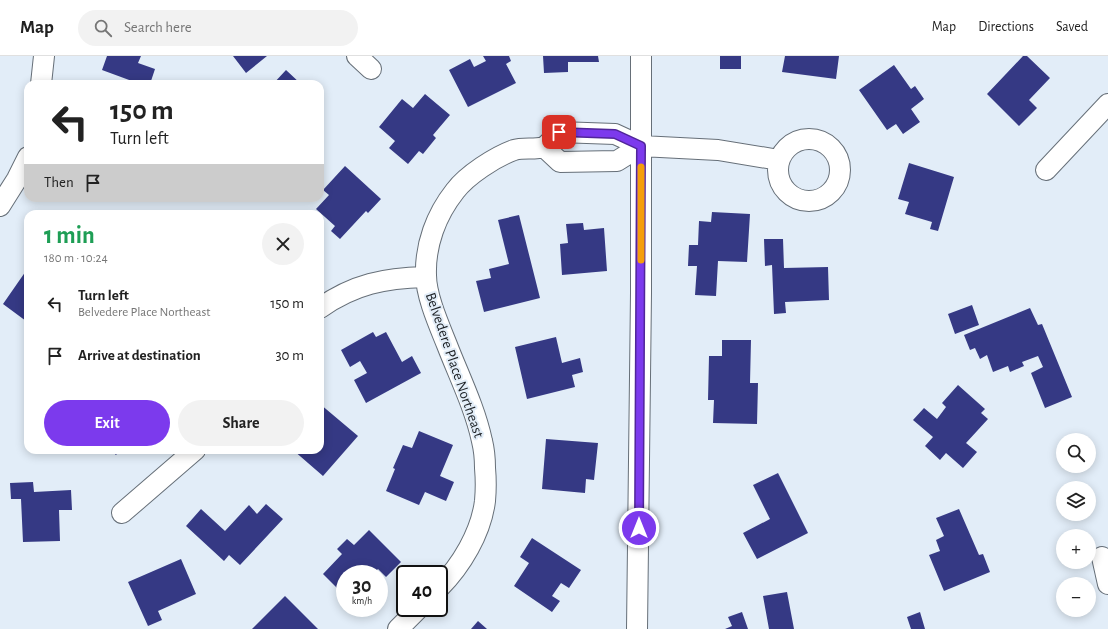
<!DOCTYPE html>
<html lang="en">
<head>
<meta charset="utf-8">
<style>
	body { margin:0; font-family:"Alegreya Sans",sans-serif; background:#f2f2f2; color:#222; height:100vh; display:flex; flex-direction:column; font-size:15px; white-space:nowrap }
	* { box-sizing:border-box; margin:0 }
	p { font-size:13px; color:#767676 }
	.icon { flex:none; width:22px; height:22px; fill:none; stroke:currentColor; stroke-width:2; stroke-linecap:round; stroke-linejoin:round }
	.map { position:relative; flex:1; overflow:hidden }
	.details { position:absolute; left:24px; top:154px; width:300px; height:244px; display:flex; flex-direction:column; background:#fff; border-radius:12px; box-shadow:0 2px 10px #0003 }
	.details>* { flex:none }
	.guide { position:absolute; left:24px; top:24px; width:300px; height:122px; border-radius:12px; box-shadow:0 2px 10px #0003; background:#fff; color:#222; overflow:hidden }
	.buttons { position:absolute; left:1056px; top:377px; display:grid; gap:8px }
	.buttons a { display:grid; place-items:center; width:40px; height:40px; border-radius:50%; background:#fff; box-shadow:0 2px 10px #0003; font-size:20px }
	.speed { position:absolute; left:336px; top:509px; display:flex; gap:8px; font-size:20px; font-weight:700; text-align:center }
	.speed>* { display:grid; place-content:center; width:52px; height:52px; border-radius:50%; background:#fff; box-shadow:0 2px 10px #0003; line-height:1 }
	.speed small { font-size:10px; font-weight:400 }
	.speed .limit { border:2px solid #111; border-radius:6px; background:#fff; color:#111 }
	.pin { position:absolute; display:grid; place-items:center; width:34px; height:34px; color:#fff; margin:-17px; border-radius:8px; box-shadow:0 2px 6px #0006 }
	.me { position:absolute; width:44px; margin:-22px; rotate:0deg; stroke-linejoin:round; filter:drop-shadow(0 0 3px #0008) }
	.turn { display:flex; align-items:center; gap:14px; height:84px; padding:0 20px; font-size:18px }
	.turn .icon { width:52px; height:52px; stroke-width:2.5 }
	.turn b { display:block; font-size:28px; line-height:34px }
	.then { display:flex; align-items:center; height:38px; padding:0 20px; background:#0003; gap:8px; font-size:15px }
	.round { display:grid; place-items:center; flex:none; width:42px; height:42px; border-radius:21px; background:#f2f2f2 }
	.overview { display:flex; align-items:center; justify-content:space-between; height:68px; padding:0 20px }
	h1 { font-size:24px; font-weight:700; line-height:30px; color:#1e9e55 }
	.button { display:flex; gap:8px; margin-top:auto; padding:8px 20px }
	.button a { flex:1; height:46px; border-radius:24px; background:#7c3aed; color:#fff; font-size:16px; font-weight:700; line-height:46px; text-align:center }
	.button a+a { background:#f2f2f2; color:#222 }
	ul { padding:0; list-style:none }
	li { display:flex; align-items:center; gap:12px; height:52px; padding:0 20px }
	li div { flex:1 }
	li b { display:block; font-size:15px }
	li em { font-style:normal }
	header { display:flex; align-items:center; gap:24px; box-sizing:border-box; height:56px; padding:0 20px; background:#fff; border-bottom:1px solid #e0e0e0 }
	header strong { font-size:19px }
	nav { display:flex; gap:22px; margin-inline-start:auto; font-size:14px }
	.search { width:280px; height:36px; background:#f2f2f2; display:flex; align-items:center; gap:10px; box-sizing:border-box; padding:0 14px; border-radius:22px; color:#767676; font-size:15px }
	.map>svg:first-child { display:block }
</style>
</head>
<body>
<header>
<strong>Map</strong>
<div class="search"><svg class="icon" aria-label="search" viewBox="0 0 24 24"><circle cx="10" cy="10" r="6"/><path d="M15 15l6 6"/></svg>Search here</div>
<nav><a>Map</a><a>Directions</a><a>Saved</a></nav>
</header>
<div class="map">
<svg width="1108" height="573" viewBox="0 0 1108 573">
	<rect width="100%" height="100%" fill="#e2edf8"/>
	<path fill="#353984" d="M107 0H141L138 7 155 13 150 28H140L102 14Z
		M233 0H267L246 17Z
		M483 0H509L511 5 506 8 516 27 468 51 449 14 470 3 474 11 486 5Z
		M543 0H598L599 6H568V16L544 17Z
		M720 0H741V13H720Z
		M785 0H839L836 23 782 16Z
		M1023 0H1027L1050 22 1029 44 1037 52 1019 70 987 38Z
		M894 9 911 33 915 30 924 43 911 53 920 66 903 78 896 68 887 74 859 34Z
		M286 14 301 28H273Z
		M425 38 450 59 433 79 436 82 423 98 419 95 408 108 389 92 395 85 379 71 402 43 413 52Z
		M909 107 954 121 938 175 930 173 932 166 905 158 909 146 898 143Z
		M345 110 381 143 368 157 366 155 340 183 331 175 335 170 316 153 329 139 323 134Z
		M712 156 750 158 747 206 718 205 716 240 695 239 697 210H688L689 189H698L699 165 711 166Z
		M519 159 540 242 484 256 476 225 491 222 489 213 509 208 498 164Z
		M583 167 584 174 604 172 607 215 562 219 560 188 568 187 566 168Z
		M764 183H783L784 212 828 211 829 244 785 246 786 257 774 258 772 209 765 210Z
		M28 212V262L26 265 3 248Z
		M972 249 979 269 955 278 948 258Z
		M1030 252 1038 269 1042 268 1072 341 1045 352 1031 317 1043 311 1038 300 1022 306 1024 310 1010 316 1008 310 993 316 987 299 980 303 975 292 970 294 964 279Z
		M373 276 376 281 386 276 402 306 412 300 421 317 366 347 354 324 367 317 360 305 350 311 341 294Z
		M556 281 562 307 580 302 583 316 572 319 575 331 527 343 515 291Z
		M722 284H751L750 327H758L757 368 713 367 714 344H708L709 300H722Z
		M958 329 985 353 981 357 988 363 966 387 977 396 963 412 946 397 940 404 925 390 933 381 913 364 924 352 937 363 946 351 942 347Z
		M320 348 358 380 323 420 293 394H320Z
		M419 375 453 389 440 420 454 426 446 445 425 436 419 449 386 435 395 413 393 412 403 389 412 392Z
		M546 383 598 387 594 424 586 423 585 437 542 433Z
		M111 394H120L116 399Z
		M778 417 808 477 757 503 743 477 770 463 753 429Z
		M33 426 34 436 71 434 72 454H59L60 485 23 486 21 443H11L10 427Z
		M266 448 283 463 240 509 229 499 224 505 186 470 201 453 225 475 249 449 257 458Z
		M959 453 979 499 983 498 990 516 944 535 929 499 940 495 936 484 944 480 936 462Z
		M369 474 401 506 386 521 378 513 373 518H345V528L339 534 323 518 342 498 337 493 347 483 354 489Z
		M532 482 581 514 569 532 561 527 552 540 560 545 552 556 514 530 529 507 520 501Z
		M181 503 196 538 158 555 162 564 148 570 128 526Z
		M787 536 794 573H769L763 540Z
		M285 540 318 573H252Z
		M742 556 748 573H725L732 570 728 561Z
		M920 556 925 573H911L907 561Z
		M478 565 487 573H471Z"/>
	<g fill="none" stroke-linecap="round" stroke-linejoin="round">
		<g stroke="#666f78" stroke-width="22">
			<path id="minor" d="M357 0 371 13
				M41 28 44 0
				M778 114a31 31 0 1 1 62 0a31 31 0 1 1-62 0Z
				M544 91 560 106 617 105 641 90
				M1046 114 1108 48
				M0 150 17 123 28 101
				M320 252C354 228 385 222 425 221
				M122 457 195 394
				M1102 501 1108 528
				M439 532C461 510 481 477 485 445 486 434 486 423 485 412 485 403 484 393 482 385 475 352 459 320 447 289 439 269 426 240 426 219 425 189 436 159 455 135 467 119 495 101 514 94 523 91 535 94 544 91 549 88 555 80 559 76L615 78 641 90 718 94 779 104
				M398 573 419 552
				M637 573 641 237V0"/>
		</g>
		<use href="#minor" stroke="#fff" stroke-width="20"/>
	</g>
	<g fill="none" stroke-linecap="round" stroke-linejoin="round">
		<g stroke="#51269a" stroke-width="10">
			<path id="route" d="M559 76 615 78 641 90 639 472"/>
		</g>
		<use href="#route" stroke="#7c3aed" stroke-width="7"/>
		<path stroke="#f59e0b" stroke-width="7" d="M641 111V204"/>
	</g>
	<g text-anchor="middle" stroke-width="4" stroke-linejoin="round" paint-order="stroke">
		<g font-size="15" fill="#1b1f23" stroke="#e2edf8">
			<text transform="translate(455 309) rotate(71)" y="5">Belvedere Place Northeast</text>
		</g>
	</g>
</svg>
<div class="buttons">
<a><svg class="icon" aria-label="search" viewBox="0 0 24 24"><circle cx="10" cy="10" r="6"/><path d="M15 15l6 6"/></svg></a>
<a><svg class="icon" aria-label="layers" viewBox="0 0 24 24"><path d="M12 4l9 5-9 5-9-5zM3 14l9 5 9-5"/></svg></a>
<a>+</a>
<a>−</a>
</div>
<div class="speed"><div>30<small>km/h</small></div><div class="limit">40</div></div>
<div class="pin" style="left:559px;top:76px;background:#d93025"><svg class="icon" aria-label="arrive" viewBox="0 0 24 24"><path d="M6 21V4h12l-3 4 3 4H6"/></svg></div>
<svg class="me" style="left:639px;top:472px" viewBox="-20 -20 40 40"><circle r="17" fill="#7c3aed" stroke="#fff" stroke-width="3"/><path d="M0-11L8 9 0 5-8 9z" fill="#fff"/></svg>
<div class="guide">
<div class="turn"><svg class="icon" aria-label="left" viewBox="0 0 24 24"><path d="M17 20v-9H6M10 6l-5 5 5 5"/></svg><div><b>150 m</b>Turn left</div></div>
<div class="then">Then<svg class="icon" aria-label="arrive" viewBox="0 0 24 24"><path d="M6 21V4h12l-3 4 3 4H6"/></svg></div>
</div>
<section class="details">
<div class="overview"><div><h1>1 min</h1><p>180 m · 10:24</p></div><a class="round"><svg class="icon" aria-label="close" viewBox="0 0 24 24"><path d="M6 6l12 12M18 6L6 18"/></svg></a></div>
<ul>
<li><svg class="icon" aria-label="left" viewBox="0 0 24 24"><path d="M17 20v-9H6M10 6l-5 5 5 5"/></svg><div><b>Turn left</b><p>Belvedere Place Northeast</p></div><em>150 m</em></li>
<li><svg class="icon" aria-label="arrive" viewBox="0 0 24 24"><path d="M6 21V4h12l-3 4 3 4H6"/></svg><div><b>Arrive at destination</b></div><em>30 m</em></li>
</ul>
<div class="button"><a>Exit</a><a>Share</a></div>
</section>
</div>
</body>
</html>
